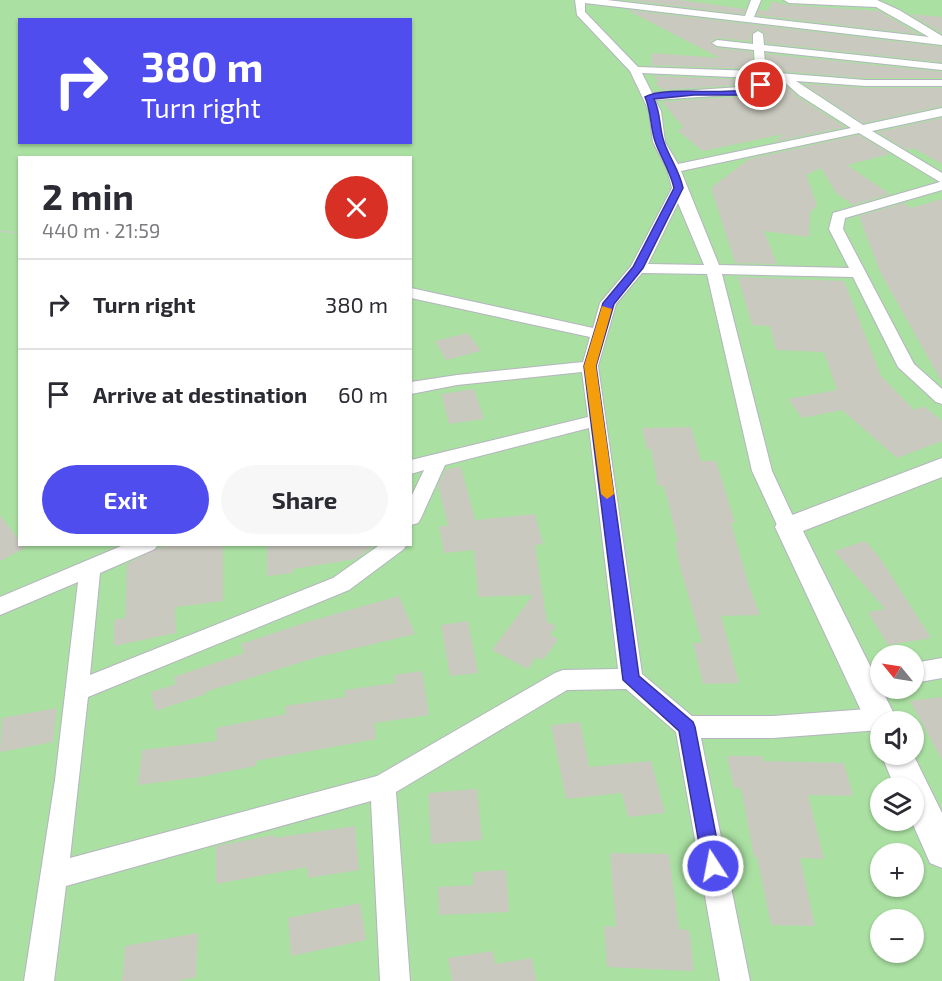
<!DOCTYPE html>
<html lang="en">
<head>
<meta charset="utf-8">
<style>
	body { margin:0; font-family:"Exo 2",sans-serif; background:#f7f7f7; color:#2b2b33; height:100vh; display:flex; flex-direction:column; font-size:22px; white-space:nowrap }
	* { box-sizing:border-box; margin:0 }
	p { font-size:20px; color:#7c7c81 }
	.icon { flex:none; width:33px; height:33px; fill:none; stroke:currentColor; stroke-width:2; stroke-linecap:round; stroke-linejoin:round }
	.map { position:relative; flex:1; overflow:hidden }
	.side { position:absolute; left:18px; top:156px; width:394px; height:390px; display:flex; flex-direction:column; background:#fff; border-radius:0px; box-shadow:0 2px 4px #0004 }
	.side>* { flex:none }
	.hud { position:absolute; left:18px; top:18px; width:394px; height:126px; border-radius:0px; box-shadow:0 2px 4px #0004; background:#504def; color:#fff; overflow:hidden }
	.needle { width:39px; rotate:300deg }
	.tools { position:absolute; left:870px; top:645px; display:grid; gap:12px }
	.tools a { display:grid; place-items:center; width:54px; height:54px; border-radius:50%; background:#fff; box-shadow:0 2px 4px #0004; font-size:30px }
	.pin { position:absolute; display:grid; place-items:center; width:51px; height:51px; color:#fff; margin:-26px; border:3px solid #fff; border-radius:50%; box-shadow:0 2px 6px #0007 }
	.me { position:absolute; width:66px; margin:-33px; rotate:349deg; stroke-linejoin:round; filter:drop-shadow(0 0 4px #0008) }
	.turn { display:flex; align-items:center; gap:21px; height:126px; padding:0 24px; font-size:27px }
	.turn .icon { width:78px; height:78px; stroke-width:2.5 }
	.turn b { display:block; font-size:42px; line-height:51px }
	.round { display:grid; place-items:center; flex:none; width:63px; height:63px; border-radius:32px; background:#f7f7f7 }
	.summary { display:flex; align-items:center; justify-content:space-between; height:102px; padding:0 24px }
	h1 { font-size:36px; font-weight:700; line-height:45px }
	.cta { display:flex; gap:12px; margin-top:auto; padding:12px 24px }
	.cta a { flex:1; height:69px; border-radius:36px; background:#504def; color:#fff; font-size:24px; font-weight:700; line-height:69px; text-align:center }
	.cta a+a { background:#f7f7f7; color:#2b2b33 }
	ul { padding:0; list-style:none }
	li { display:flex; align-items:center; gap:18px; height:90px; padding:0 24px; border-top:2px solid #e1e1e2 }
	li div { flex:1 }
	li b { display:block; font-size:22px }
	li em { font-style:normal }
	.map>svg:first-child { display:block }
</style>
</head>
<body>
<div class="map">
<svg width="942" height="981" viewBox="0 0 942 981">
	<rect width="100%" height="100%" fill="#eeebe1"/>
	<path fill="#aae0a2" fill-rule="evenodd" d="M0 0H942V981H0ZM20 20H411V142H20ZM20 158H411V544H20ZM880 656H914V688H880ZM880 722H914V754H880ZM880 788H914V820H880ZM880 854H914V886H880ZM880 920H914V952H880Z"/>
	<path fill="#cac9bf" d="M627 0H679L745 9 744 14Z
		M772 2 789 5 879 11 918 34 757 15 759 10 768 11Z
		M627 10 942 47V62L766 43 764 32 757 29 751 34V41L717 38 710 42 717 48 752 52 753 69 651 65 652 53 720 58Z
		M910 14 942 17V33Z
		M766 54 942 72V78H865L768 70Z
		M653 76 753 80V84L663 90 654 83 659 82Z
		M769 81 781 82 798 97 845 127 773 142 784 134 703 151 677 130 684 128 662 102 758 95 768 89Z
		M804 84 865 88H942V106L863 123Z
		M942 118V164L913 148 907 150 878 132Z
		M859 135 890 154 847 165 890 194 853 205 836 193 821 168 806 175 817 205 810 213 809 237 764 231 777 264 735 263 711 188 749 159Z
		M942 199V382L880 272 859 216 904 203 911 208Z
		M738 277 844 281 881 376 914 410 924 406 942 421V441L897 458 842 410 802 418 788 399 837 390 824 352 776 350 770 326 752 325Z
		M468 333 481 351 446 360 435 341Z
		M474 389 484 419 449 424 441 394Z
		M691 427 701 461H716L735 523H731L749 586 760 615 721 616 739 683 703 684 693 643H702L680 567 675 542H678L664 486H658L651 449H647L642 428Z
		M461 467 475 520 535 514 543 544 535 545 547 622 556 626 550 635 558 639 543 660 536 657 528 669 492 650 533 595 478 597 474 550 444 553 439 526H448L438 485 446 469Z
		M0 515 25 548 0 561Z
		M865 541 880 558 931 638 888 645 868 612 885 609 834 551Z
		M178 544H223V601L175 607 176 633 114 646V620L125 618 127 564 158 548Z
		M267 544H376L356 559 293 569V573L267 576Z
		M399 596 415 634 318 657 205 692 206 694 155 711 151 692 176 684 174 677 244 653 241 644 307 622Z
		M468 621 478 673 450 676 441 625Z
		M422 671 429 715 374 723 376 739 256 761V766L199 777 138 785 142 750 217 741 216 728 286 714 285 706 345 697V690L395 683 394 675Z
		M942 697V760L910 701Z
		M57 708 53 742 0 752 2 718Z
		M580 722 589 767 651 761 665 813 628 817 622 793 566 799 551 725Z
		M727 756H762L763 761 844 763 853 796 808 795 824 859 800 858 815 926 771 925 757 857H754L741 788H734Z
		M477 789 482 840 431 844 428 793Z
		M355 826 359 870 308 878 307 867 216 884V846L274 835V838Z
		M610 853 669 854 679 929 689 930 694 971 607 967 604 926 616 927Z
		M506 870 509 912 439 915 438 887 473 885V872Z
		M360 903 366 940 291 956 288 918Z
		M198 933 196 977 177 981H122L125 946Z
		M493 951 495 964 532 958 536 981H452L448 958Z"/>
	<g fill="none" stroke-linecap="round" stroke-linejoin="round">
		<g stroke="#b5b4c0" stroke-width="2">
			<path id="minor" d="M575 0H607L745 16 751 0H761L754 17 929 37 876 7 789 3 784 0H877L899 10 942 36V45L585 3V12L638 67 755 71 754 50 717 46 712 43 717 40 753 44V34L758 31 763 34 764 45 942 64V70L764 51 766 72 865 80H942V86H865L796 81 863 125 942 108V116L872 131 942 173V190L845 218 843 229 914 364 942 389V404L936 402 898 367 853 277 722 274 772 471 798 527 795 532 788 534 781 532 778 527 752 471 707 274 642 273 616 304 598 366 642 674 692 716H773L881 708 890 712 893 719 892 722H880V730L773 738H701L750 981H720L676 732 626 689 567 690 396 792 410 981H380L371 801 66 886 54 981H24L55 780 78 582 0 615V597L126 544H158L155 549 100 573 90 675 333 578 381 544H407L404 549 349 590 88 697 70 858 377 776 555 673 563 670 618 669 589 428 445 465 421 518 418 523 411 525V497L424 470 411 474V460L588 417 582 372 457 385 411 394V382L457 375 583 362 590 337 411 298V288L593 328 600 303 631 266 672 188 667 169 653 142 649 111 630 71 577 15ZM642 73 755 78V86L652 93ZM766 79 782 80 799 95 851 128 678 164 665 142 661 111 655 100 758 93 767 87ZM859 133 940 182 833 213 829 229 849 268 719 265 681 171ZM678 203 704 265 648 264Z
				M942 658V678L914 683V663Z"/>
		</g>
		<g stroke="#b5b4c0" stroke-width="2">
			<path id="tertiary" d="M942 458V477L803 531 898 722H880V735L871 732 775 527 779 520Z
				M881 754H913L942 813V868L930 863 911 820H914V788H895Z"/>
		</g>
		<path stroke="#c8c8c8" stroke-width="2" stroke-dasharray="2 1.5" stroke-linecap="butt" d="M0 231 20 233"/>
		<use href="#minor" fill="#fff" fill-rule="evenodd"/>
		<use href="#tertiary" fill="#fff" fill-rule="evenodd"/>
	</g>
	<path fill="#504def" stroke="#34329b" stroke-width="1.5" d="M758 83 765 85 762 90 750 95H694L654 99C661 113 659 128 664 142 670 159 679 170 683 188L643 268 614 304 596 366 639 676 693 722 695 727 722 866 720 872 713 875 706 872 703 866 679 731 623 680 584 366 603 303 633 267 674 188C670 171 662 159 656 144 650 129 652 113 645 97 667 84 748 100 758 83Z"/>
	<path fill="#f59e0b" d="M602 306 612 309 596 366 614 494 607 499 601 494 584 366Z"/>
</svg>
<div class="tools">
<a><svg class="needle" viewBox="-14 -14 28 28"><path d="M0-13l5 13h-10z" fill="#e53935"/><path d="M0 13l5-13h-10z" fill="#7c7c81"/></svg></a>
<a><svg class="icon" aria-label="sound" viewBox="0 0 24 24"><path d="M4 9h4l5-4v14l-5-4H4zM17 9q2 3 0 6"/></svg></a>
<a><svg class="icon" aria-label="layers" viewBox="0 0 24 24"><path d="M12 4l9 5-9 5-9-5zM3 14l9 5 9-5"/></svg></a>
<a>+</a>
<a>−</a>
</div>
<div class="pin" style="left:761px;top:85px;background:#d93025"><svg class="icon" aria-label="arrive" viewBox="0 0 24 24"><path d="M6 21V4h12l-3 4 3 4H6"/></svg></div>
<svg class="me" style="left:713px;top:866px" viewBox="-20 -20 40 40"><circle r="17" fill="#504def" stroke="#fff" stroke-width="3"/><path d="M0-11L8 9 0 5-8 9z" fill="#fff"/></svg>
<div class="hud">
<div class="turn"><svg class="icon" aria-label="right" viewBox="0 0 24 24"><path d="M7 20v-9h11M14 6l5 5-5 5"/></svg><div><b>380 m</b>Turn right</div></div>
</div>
<section class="side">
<div class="summary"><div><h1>2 min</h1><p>440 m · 21:59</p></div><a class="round" style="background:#d93025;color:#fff"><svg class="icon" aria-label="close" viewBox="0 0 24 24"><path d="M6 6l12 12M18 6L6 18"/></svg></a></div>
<ul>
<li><svg class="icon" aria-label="right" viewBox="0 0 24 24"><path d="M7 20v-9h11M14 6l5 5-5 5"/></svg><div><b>Turn right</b></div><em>380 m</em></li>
<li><svg class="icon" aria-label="arrive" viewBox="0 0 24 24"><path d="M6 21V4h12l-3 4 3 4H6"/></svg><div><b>Arrive at destination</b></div><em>60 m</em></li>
</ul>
<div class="cta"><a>Exit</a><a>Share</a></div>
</section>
</div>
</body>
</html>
